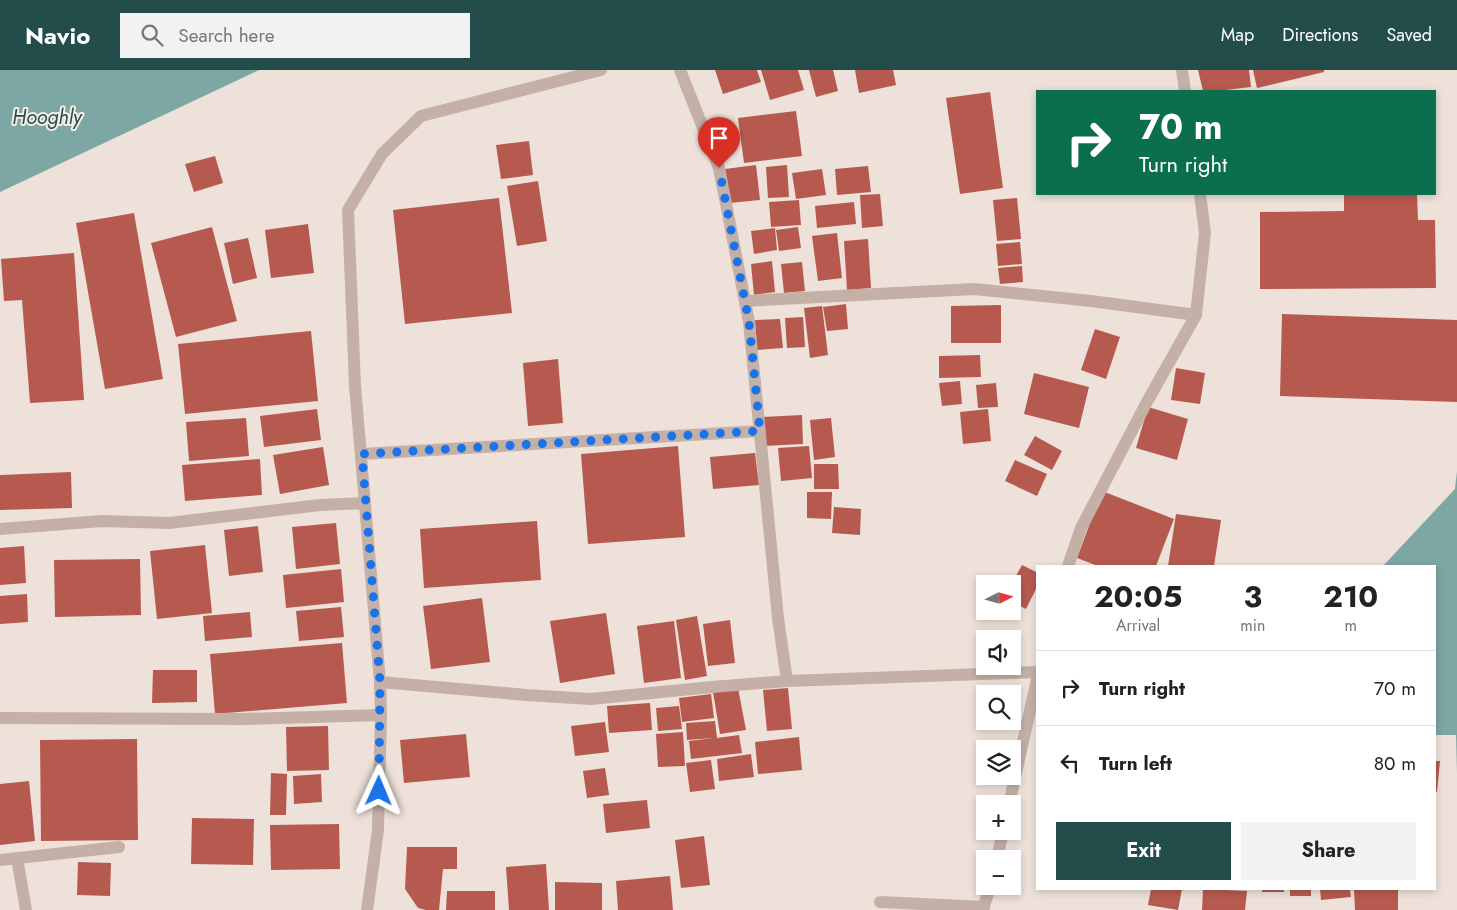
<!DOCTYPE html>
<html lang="en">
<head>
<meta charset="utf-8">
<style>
	body { margin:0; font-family:Jost,sans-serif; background:#f2f2f2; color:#222; height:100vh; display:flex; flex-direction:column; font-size:19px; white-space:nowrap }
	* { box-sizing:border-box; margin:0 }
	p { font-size:16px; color:#767676 }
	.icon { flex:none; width:28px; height:28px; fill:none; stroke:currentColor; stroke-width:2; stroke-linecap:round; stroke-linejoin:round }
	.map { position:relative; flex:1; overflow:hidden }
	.panel { position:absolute; left:1036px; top:495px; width:400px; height:325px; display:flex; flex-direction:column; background:#fff; border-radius:0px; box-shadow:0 2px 8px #0003 }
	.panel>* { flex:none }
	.guide { position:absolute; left:1036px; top:20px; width:400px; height:105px; border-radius:0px; box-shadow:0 2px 8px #0003; background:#0b6e4f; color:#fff; overflow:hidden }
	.needle { width:32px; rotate:84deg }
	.fabs { position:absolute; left:976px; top:505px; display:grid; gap:10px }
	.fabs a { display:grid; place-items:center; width:45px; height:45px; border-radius:0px; background:#fff; box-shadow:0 2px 8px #0003; font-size:25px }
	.pin { position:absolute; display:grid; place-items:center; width:42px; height:42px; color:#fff; margin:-51px -21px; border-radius:50% 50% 50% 0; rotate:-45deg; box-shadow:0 0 5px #0007 }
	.pin .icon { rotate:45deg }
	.me { position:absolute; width:55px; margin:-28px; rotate:1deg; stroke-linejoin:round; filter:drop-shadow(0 0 4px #0008) }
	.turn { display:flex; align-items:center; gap:18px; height:105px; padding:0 20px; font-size:22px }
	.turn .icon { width:65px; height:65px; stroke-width:2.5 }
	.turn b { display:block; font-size:35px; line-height:42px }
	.eta { display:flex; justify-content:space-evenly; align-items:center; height:85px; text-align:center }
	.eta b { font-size:30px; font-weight:700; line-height:35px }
	.primary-button { display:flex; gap:10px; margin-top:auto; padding:10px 20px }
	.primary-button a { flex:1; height:58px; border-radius:0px; background:#224d4a; color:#fff; font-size:20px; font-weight:700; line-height:58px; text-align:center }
	.primary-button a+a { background:#f2f2f2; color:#222 }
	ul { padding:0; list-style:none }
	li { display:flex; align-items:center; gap:15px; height:75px; padding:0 20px; border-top:1px solid #e0e0e0 }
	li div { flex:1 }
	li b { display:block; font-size:19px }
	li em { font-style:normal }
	header { display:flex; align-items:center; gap:30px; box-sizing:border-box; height:70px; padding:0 25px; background:#224d4a; color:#fff }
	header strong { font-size:24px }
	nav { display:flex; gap:28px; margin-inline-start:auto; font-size:18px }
	.search { width:350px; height:45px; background:#f2f2f2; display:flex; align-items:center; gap:12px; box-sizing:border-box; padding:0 18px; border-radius:0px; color:#767676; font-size:19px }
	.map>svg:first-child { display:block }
</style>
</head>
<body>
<header>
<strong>Navio</strong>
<div class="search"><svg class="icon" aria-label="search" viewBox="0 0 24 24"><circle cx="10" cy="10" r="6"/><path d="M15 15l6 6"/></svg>Search here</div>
<nav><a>Map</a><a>Directions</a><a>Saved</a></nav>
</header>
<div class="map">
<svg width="1457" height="840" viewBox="0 0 1457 840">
	<rect width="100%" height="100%" fill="#ede1da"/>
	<path fill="#7ca7a2" d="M0 0H259L0 122Z
		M1457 401V703L1456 665H1435V496H1383L1455 419Z"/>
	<path fill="#b65a4f" d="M715 0H757L761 12 723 24Z
		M761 0H798L804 20 770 30Z
		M809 0H833L838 21 816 27Z
		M855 0H893L896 15 859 23Z
		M1198 0H1249L1251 17 1217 21H1203Z
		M1253 0H1324V2L1257 18Z
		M990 22 1003 118 960 124 946 28Z
		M796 41 802 86 744 93 738 48Z
		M529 71 533 105 501 109 496 75Z
		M215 86 223 113 194 122 185 94Z
		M756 95 760 130 729 133 725 99Z
		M787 95 789 127 768 128 766 97Z
		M868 96 871 122 837 125 835 99Z
		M822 99 826 125 796 129 792 103Z
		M538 111 547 171 517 176 507 116Z
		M880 124 883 156 862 158 860 125Z
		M1344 124H1417L1418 150H1435L1436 218 1260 219V142L1344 141Z
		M499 128 512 243 405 254 393 140Z
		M1017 128 1021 169 997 171 993 130Z
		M799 130 801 155 771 157 769 132Z
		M854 132 856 154 817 158 815 136Z
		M134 143 163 309 105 319 76 153Z
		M308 154 314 203 271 208 265 160Z
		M212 157 237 251 176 267 151 173Z
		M798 157 801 178 779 181 776 160Z
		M775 158 777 180 754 184 751 161Z
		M837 163 842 208 818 211 812 166Z
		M248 168 257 208 233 214 224 173Z
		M868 169 871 218 847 220 844 171Z
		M1020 172 1022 194 998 196 996 174Z
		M74 183 84 330 30 333 22 230 4 231 1 189Z
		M772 191 775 222 754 225 751 194Z
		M802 192 805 221 784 223 781 194Z
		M1022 196 1023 212 1000 214 998 198Z
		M846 234 848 259 827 261 823 237Z
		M1001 235V273H951V236Z
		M822 236 828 285 810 288 804 238Z
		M1282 244 1457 250V332L1280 326Z
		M803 247 805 277 787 278 785 248Z
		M780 249 783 278 757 280 755 250Z
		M1095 259 1120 267 1106 309 1081 300Z
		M311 261 318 331 185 344 178 274Z
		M980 285 981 307 939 308V286Z
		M558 289 563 353 528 356 523 293Z
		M1176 298 1205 303 1200 334 1171 330Z
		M1034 303 1089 317 1079 358 1024 344Z
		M960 311 962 334 942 336 939 313Z
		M996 313 998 337 978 338 976 315Z
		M1148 337 1188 349 1177 390 1136 378Z
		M317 339 321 370 264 377 260 346Z
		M988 339 991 371 963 374 960 342Z
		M802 345 803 374 763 376 762 347Z
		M246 348 249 386 189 391 186 352Z
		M831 348 835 387 814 390 810 350Z
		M1035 366 1062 381 1052 400 1024 385Z
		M678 376 685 467 588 474 581 384Z
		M809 376 812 408 781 411 778 378Z
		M323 377 329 415 280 424 273 385Z
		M755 383 759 415 713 419 710 387Z
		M260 389 262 425 185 431 182 395Z
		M1015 390 1047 404 1037 426 1005 411Z
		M814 394H838L839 419H814Z
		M71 402 72 438 0 440V405Z
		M1102 421 1174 449 1156 496H1098L1077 488Z
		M807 422H832L831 449 807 448Z
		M834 437 861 439 860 465 832 463Z
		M1176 444 1221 450 1214 496H1168Z
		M537 451 541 510 424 518 420 459Z
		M336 453 340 494 296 499 292 457Z
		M258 456 263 502 229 506 224 460Z
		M205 475 212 543 157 549 150 481Z
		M24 476 26 513 0 515V478Z
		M140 489 141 545 55 547 54 490Z
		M1022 495 1038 503V515L1026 539 1012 532V513Z
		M341 499 344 532 286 538 283 505Z
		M27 524 28 552 0 554V526Z
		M482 528 490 592 431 599 423 536Z
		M341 537 344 567 299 571 296 541Z
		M250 542 252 567 205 571 203 546Z
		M606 543 615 604 560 613 550 551Z
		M697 546 707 606 685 610 676 550Z
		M730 550 735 593 708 596 703 554Z
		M674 551 681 608 644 613 637 556Z
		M342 573 347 633 215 644 210 584Z
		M153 600H197V632L152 633Z
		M738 618 746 660 720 664 713 622Z
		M788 618 792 659 767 661 763 620Z
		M711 624 714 648 682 652 679 628Z
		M650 633 652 660 609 663 607 636Z
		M679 636 682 659 658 661 656 638Z
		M715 651 717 668 739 665 742 683 691 689 689 671 713 668 687 670 686 653Z
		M605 652 609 682 575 686 571 656Z
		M328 656 329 700 287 701 286 657Z
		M683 662 685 696 658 697 656 664Z
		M466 664 470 707 404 713 400 670Z
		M799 667 802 700 758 704 755 672Z
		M137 669 138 770 41 771 40 670Z
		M751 684 754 707 719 711 717 689Z
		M711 690 715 719 690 722 686 693Z
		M1435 691H1440L1437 722 1435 721Z
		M605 698 609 725 587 728 583 701Z
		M271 703 287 704 286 745H270Z
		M321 704 322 732 294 734 293 706Z
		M29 711 35 771 0 775V714Z
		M647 730 650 758 606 763 603 734Z
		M192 748 254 749 253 795 191 794Z
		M339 754 340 799 271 800 270 755Z
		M704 766 710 815 681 818 675 770Z
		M407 777H457V799H443L439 840H426L418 838 405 819Z
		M78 792 111 793 110 826 77 825Z
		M546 794 549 840H509L506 797Z
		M670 806 673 840H618L616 811Z
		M555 812 602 813V840H555Z
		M1151 819H1182L1178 840 1148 835Z
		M1203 819 1247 821 1245 840H1202Z
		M1262 819H1284V822H1262Z
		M1290 819H1311V826H1290Z
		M1320 819H1350L1351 827 1321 830Z
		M1354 819H1398V840H1355Z
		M447 821H495V840H446Z"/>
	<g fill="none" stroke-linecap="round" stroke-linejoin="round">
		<path stroke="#c4b0a7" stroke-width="12" d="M880 832 984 837"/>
		<path stroke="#c4b0a7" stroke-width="12" d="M680 0 719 98 749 252 778 548 787 611
			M1182 0 1185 21
			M745 231 974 219 1091 231 1196 245
			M362 384 760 361
			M0 459 102 451 169 453 320 435 365 433
			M1068 496 1081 458 1148 330 1196 245 1205 163 1200 124
			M380 612 526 625 591 629 712 617 787 611 1038 602
			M0 648 243 649 381 645
			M1009 734 1038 605
			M17 788 26 840
			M997 789 1003 761
			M0 790 119 777
			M367 840 378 760 381 645 380 612 355 316 348 140 382 84 421 46 601 0
			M983 840 990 816"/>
	</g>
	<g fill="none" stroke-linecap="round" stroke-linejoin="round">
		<path stroke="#1a73e8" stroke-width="9" stroke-dasharray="0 16.2" d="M379 721 380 612 362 384 760 361 749 252 719 98"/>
	</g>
	<g text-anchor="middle" stroke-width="4" stroke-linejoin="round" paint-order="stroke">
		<g font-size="20" font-style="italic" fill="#224d4a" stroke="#f6ece5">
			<text x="47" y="54">Hooghly</text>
		</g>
	</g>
</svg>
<div class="fabs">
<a><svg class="needle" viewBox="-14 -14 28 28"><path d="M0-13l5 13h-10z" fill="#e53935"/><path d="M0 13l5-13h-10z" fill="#767676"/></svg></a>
<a><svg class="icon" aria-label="sound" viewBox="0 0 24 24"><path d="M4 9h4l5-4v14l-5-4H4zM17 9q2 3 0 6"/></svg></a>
<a><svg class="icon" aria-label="search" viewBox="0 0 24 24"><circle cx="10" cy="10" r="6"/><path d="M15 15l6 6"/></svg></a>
<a><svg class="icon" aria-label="layers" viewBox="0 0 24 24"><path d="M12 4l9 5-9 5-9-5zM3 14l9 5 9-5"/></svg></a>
<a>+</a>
<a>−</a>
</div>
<div class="pin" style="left:719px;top:98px;background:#d93025"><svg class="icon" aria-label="arrive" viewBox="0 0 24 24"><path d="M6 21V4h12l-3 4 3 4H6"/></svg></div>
<svg class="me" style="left:379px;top:721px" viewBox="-20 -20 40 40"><path d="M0-17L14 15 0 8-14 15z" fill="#1a73e8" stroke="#fff" stroke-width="4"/></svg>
<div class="guide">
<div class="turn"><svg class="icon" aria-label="right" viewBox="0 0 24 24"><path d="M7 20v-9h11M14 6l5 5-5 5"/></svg><div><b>70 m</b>Turn right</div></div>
</div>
<section class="panel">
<div class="eta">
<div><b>20:05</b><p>Arrival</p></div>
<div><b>3</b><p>min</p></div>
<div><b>210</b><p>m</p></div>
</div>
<ul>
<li><svg class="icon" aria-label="right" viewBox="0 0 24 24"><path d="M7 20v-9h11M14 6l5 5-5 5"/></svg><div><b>Turn right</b></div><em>70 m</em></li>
<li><svg class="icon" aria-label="left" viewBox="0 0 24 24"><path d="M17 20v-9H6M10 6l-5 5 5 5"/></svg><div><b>Turn left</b></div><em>80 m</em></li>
</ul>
<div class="primary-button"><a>Exit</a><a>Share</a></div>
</section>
</div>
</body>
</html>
